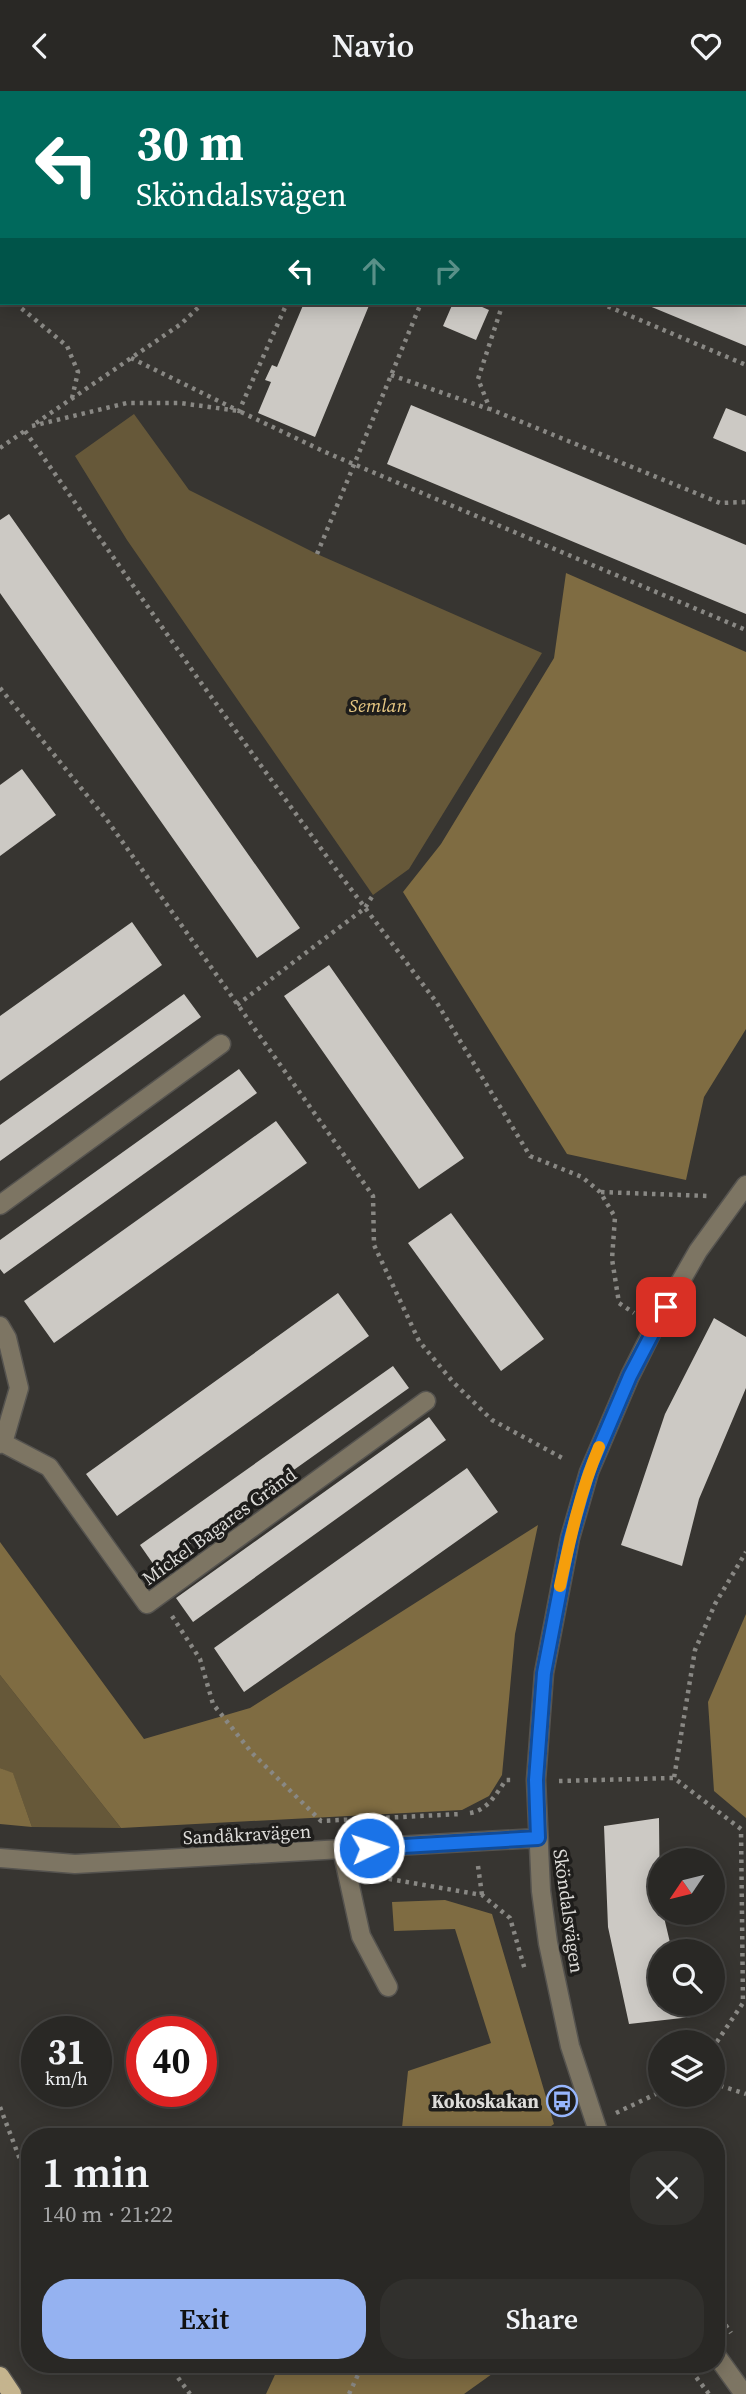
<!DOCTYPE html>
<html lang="en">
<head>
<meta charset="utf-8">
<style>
	body { margin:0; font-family:"Source Serif 4",serif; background:#31302d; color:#f1f3f6; height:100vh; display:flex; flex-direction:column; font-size:26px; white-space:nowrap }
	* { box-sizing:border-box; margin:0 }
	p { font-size:23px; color:#a5a6a7 }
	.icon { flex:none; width:38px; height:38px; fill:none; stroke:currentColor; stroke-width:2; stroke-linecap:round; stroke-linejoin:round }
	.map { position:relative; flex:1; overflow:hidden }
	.side { position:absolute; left:21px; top:2037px; width:704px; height:245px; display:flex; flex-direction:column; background:#292825; border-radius:28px; box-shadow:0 4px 18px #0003,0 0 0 2px #454442 }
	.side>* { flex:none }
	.guide { position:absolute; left:0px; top:0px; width:747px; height:214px; box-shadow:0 4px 18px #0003,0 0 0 2px #454442; background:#00695c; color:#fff; overflow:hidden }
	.needle { width:46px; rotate:235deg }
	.buttons { position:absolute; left:648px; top:1757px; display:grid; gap:14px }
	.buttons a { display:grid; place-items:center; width:77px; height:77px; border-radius:50%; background:#292825; box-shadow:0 4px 18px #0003,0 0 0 2px #454442; font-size:35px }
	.speed { position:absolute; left:21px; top:1925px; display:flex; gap:14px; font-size:35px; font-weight:700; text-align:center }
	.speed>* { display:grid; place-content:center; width:91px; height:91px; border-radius:50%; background:#292825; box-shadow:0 4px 18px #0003,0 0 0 2px #454442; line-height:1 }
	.speed small { font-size:18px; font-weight:400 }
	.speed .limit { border:10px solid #d22; background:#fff; color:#111 }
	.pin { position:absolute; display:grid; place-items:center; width:60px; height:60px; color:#fff; margin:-30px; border-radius:14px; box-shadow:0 4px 10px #0006 }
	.me { position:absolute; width:77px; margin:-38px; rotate:86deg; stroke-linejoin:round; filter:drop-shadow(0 0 5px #0008) }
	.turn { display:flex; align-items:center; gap:24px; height:147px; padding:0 21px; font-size:32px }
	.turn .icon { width:91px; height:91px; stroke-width:2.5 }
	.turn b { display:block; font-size:49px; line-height:60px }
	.lanes { display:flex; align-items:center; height:66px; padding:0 21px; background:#0003; justify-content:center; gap:35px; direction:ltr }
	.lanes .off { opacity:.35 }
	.round { display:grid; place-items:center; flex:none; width:74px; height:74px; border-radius:28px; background:#31302d }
	.overview { display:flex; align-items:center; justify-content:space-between; height:119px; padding:0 21px }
	h1 { font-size:42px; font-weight:600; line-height:52px }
	.cta { display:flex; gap:14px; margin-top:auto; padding:14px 21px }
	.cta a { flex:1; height:80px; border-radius:28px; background:#95b2f1; color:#111; font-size:28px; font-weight:600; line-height:80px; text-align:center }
	.cta a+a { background:#31302d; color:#f1f3f6 }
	header { display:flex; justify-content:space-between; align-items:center; height:91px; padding:0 21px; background:#292825; font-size:32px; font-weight:600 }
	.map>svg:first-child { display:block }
</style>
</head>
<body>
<header><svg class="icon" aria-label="back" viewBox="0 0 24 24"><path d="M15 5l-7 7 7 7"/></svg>Navio<svg class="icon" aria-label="heart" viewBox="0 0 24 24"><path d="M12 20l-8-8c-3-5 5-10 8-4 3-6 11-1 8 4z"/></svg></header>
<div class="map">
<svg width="746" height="2303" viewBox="0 0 746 2303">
	<rect width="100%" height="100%" fill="#373531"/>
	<path fill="#665839" d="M134 323 189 399 317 463 542 562 409 778 373 804 127 449 75 365Z
		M0 1584 121 1737 32 1736 13 1683 0 1677Z"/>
	<path fill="#7f6c42" d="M566 482 746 561V938L704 1006 686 1089 567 1063 403 801 441 753 554 567Z
		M538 1434 515 1543 502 1684 489 1705 462 1719 121 1737 0 1584V1451L144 1648 250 1617Z
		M746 1523V1727L714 1700 708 1611Z
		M0 1677 13 1682 32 1736 0 1733Z
		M445 1809 492 1823 554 2033 535 2046H401L408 1980 491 1952 455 1838 394 1840 392 1811Z
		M280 2273H506L464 2303H266Z"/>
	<path fill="#ccc9c4" d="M304 212H370L315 346 258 322 271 291 265 289 272 274 277 276Z
		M453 212H473L489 219 476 249 443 235Z
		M642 212H746V255Z
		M411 314 746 454V523L387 373Z
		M726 317 746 325V361L713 347Z
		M9 423 300 837 257 867 0 502V429Z
		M22 678 56 724 0 765V694Z
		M132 831 162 874 0 990V925Z
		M329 874 464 1067 419 1098 284 905Z
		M184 903 201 926 0 1070V1034Z
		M239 978 257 1002 4 1183 0 1178V1149Z
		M276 1030 307 1072 54 1252 24 1210Z
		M451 1122 544 1248 501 1280 408 1152Z
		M338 1202 369 1245 117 1425 86 1383Z
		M714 1227 746 1246V1297L699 1408 682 1475 621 1454 665 1323Z
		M393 1275 409 1297 156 1477 140 1454Z
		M429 1326 446 1349 193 1531 176 1507Z
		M467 1377 498 1421 244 1601 214 1557Z
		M659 1727 660 1822H663L672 1860H660V1913H687L691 1926 629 1933 608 1836 604 1735Z"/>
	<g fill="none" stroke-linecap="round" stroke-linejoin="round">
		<g stroke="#55534f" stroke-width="21">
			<path id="minor" d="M0 1114 221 953
				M0 1235 7 1247 19 1297 3 1352
				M0 1353 3 1352 49 1376 147 1513 426 1310
				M342 1759 361 1845 388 1896
				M0 1767 75 1773 538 1747
				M600 2046 570 1955 548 1852 541 1800 536 1689 544 1582 570 1447 589 1381 630 1285 655 1235 698 1160 746 1094
				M716 2264 744 2303"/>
		</g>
		<g stroke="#55534f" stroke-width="21">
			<path id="major" d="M0 2285 12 2303"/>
		</g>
		<path stroke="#898884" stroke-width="4.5" stroke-dasharray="3.5 5" stroke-linecap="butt" d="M415 0 417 2
			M649 0 653 2
			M350 2V0
			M379 2V0
			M506 2 507 0
			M0 199 2 201
			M15 212 67 255 78 281 72 307
			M503 212 478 288 490 318 720 412 746 411
			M600 212 746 274
			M131 267 239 320 287 212
			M391 284 489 318
			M36 332 181 233 203 212
			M32 335 127 312H180L239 320 325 361 746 539
			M25 340 199 589 338 781 437 912 530 1065 582 1086 600 1101 615 1126 612 1168 619 1212 634 1222
			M0 357 26 339
			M317 463 421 212
			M0 597 107 729 373 1105 374 1154 419 1250 453 1291 492 1329 566 1369
			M237 914 365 817 373 804
			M601 1101 708 1105
			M172 1525 200 1568 213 1613 252 1662 321 1730 461 1723
			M559 1690 674 1687
			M470 1722C488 1719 496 1703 506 1689H512
			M478 1775 482 1804
			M372 1785 482 1804 510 1827 525 1879
			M712 1958 743 1912 741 1738 674 1687 695 1559 715 1513 746 1461
			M712 1992 746 2003
			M0 2016 21 2071 30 2084
			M616 2022 660 2001
			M716 2220 731 2242
			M168 2273 190 2303
			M686 2273 709 2303
			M349 2303 363 2273"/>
		<use href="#minor" stroke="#7d7563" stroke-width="18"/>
		<use href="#major" stroke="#c5b48e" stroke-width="18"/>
	</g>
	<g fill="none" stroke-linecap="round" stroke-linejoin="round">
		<g stroke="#114b97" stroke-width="18">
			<path id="route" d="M369 1757 538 1747 536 1689 544 1582 570 1447 589 1381 630 1285 666 1216"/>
		</g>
		<use href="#route" stroke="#1a73e8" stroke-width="12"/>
		<path stroke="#f59e0b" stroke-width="12" d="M560 1495C570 1448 580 1401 599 1356"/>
	</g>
	<defs>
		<g id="bus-ring" transform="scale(1.575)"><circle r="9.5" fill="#1e1d1b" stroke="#97b6fd" stroke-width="1.5"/><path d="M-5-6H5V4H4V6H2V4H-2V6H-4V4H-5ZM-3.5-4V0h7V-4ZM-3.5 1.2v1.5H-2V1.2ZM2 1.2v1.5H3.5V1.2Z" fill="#97b6fd"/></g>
	</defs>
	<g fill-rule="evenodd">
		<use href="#bus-ring" x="562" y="2010"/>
	</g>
	<g text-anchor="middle" stroke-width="7" stroke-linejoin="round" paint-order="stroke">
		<g font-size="19" font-style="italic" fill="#e6c783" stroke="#1e1d1b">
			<text x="378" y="621">Semlan</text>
		</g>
		<g font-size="19" fill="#dddcd9" stroke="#1e1d1b">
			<text transform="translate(219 1435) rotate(-36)" y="7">Mickel Bagares Gränd</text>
			<text transform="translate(247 1743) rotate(-3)" y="7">Sandåkravägen</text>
			<text transform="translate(569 1820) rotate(82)" y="7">Sköndalsvägen</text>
		</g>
		<g font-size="19" font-weight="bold" fill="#dddcd9" stroke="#1e1d1b" text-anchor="end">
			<text x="539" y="2017">Kokoskakan</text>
		</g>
	</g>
</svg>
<div class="buttons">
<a><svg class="needle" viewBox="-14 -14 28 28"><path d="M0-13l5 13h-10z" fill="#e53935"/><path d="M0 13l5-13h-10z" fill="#a5a6a7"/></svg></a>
<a><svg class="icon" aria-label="search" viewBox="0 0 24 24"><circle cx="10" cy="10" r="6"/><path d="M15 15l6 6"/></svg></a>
<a><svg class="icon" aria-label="layers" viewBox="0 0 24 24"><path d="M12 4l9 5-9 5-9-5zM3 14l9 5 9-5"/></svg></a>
</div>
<div class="speed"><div>31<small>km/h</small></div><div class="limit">40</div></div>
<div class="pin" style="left:666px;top:1216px;background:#d93025"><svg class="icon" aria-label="arrive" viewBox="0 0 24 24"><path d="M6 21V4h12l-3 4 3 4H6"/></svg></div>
<svg class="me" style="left:369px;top:1757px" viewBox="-20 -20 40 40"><circle r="17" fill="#1a73e8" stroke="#fff" stroke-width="3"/><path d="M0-11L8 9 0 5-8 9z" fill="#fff"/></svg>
<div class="guide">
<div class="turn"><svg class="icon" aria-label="left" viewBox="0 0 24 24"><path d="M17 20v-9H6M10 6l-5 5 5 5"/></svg><div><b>30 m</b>Sköndalsvägen</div></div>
<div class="lanes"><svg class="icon" aria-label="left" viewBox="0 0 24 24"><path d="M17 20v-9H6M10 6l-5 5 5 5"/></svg><svg class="icon off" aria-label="ahead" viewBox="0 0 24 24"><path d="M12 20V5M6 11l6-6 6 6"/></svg><svg class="icon off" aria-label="right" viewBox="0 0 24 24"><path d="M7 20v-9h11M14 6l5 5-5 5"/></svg></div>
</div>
<section class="side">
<div class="overview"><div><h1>1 min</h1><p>140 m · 21:22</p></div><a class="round"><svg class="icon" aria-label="close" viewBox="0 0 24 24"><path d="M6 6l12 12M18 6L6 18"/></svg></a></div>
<div class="cta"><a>Exit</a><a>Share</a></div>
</section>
</div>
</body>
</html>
